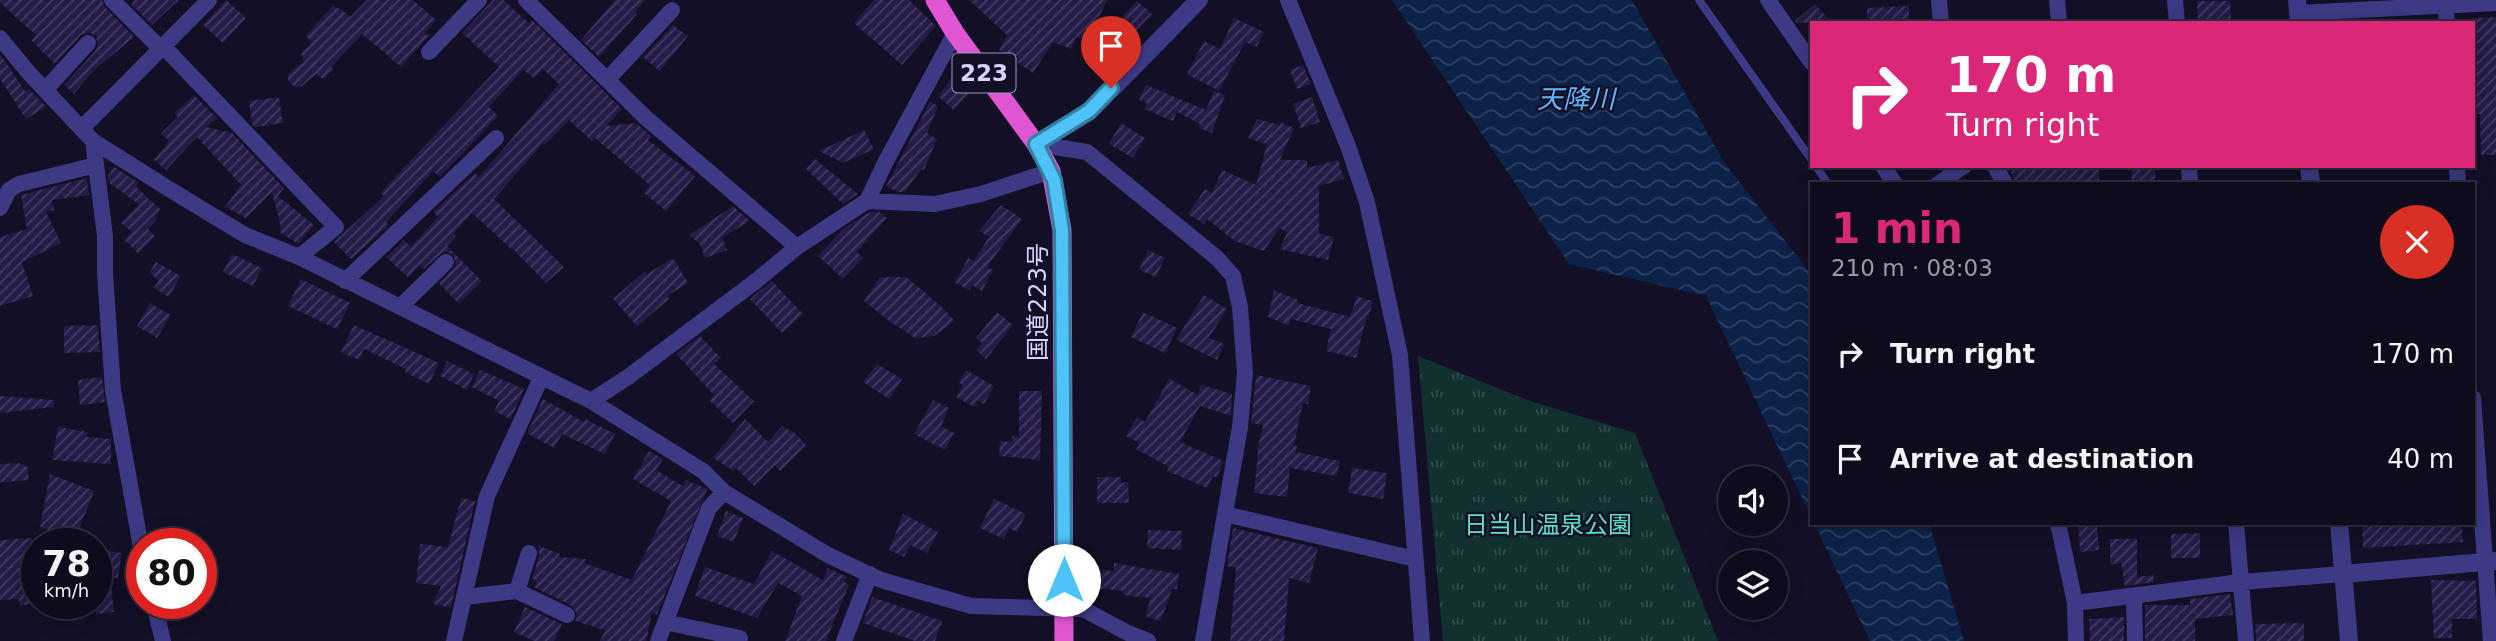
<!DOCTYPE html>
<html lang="en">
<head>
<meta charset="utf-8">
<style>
	body { margin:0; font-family:"DejaVu Sans","Noto Sans JP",sans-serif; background:#171425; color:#f1f3f6; height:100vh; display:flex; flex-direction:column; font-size:26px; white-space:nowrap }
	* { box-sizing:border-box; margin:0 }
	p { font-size:23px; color:#9b9ba3 }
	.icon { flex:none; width:38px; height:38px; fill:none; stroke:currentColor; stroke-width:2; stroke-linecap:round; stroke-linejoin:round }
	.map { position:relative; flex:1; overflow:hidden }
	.details { position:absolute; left:1810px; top:182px; width:665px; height:343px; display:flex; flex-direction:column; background:#0e0b1c; border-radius:0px; box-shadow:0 4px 18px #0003,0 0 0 2px #2e2b3b }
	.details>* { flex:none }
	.banner { position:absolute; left:1810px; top:21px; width:665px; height:147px; border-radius:0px; box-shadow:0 4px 18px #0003,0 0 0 2px #2e2b3b; background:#db2777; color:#fff; overflow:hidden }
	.buttons { position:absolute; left:1718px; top:466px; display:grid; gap:14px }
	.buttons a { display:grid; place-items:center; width:70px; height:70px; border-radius:50%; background:#0e0b1c; box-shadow:0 4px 18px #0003,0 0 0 2px #2e2b3b; font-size:35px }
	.speed { position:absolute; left:21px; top:528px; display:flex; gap:14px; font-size:35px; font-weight:700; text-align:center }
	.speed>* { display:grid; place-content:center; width:91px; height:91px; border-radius:50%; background:#0e0b1c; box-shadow:0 4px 18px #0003,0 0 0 2px #2e2b3b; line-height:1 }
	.speed small { font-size:18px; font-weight:400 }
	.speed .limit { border:10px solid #d22; background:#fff; color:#111 }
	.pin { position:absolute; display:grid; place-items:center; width:60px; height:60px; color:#fff; margin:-72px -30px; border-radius:50% 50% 50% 0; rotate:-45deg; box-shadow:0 0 7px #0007 }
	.pin .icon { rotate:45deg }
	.me { position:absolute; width:77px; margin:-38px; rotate:0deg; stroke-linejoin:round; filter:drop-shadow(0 0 5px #0008) }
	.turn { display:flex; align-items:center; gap:24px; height:147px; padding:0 21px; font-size:32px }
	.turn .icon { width:91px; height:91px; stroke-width:2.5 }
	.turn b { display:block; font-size:49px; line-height:60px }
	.round { display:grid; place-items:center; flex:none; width:74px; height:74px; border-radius:37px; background:#171425 }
	.summary { display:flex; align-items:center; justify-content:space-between; height:119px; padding:0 21px }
	h1 { font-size:42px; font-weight:600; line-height:52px; color:#db2777 }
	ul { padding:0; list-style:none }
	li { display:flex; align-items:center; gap:21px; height:105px; padding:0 21px }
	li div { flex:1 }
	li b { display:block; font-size:26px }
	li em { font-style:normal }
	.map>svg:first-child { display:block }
</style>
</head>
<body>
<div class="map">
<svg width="2496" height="641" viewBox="0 0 2496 641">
	<defs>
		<pattern id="park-tufts" width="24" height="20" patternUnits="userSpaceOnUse" patternTransform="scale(1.75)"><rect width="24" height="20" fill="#12302f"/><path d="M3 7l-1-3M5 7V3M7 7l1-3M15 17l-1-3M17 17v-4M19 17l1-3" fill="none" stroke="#344d4e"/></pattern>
		<pattern id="water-waves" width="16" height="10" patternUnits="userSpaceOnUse" patternTransform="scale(1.75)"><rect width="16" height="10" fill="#0c2248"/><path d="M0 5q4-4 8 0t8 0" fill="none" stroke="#2f4163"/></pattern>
		<pattern id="building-hatch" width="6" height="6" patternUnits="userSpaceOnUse" patternTransform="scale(1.75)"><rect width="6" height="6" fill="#241b47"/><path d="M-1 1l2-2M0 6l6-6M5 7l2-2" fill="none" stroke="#433b63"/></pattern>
	</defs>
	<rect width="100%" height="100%" fill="#130f26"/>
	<path fill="url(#park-tufts)" d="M1418 356 1530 401 1635 433 1718 641H1443Z"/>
	<path fill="url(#water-waves)" d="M1392 0H1632L1724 162 1811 274V517L1706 296 1569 264Z
		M1814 523H1929L1964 641H1870Z"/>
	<path fill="url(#building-hatch)" d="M0 0H102L105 7 134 37 93 71 74 94 64 85 96 50 98 45 96 36 90 33 81 35 55 64 31 40 36 35 0 3Z
		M135 0H179L152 25 131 4Z
		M226 0 246 18 223 43 203 25Z
		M367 0H413L436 20 425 33 429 36 401 67 362 34 331 67 334 69 324 79 315 75 301 87H295L288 80V74L304 61 301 53 312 42 305 36 333 6 342 10 350 17Z
		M493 0H503L529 23 532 20 622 109 606 126 636 123 651 136 648 140 695 176 666 211 644 193 650 185 595 138 592 141 569 120 545 145 543 143 494 199 564 267 546 283 512 248 511 249 472 213 454 233 456 236 447 246 482 281 459 304 439 283 456 265 453 254 443 252 424 269 420 265 408 277 386 257 404 240 411 247 438 217 433 212 475 173 479 177 559 84 543 69 534 78 523 70 489 107 498 116 440 177 433 171 386 222 389 225 351 259 334 242 384 196 380 193 499 67 462 33Z
		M615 0H645L635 12 637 14 599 57 581 40Z
		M874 0H909L936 26 902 65 854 23Z
		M969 0H1107L1088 41 1076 37 1071 49 1053 42 1033 73 999 50 1007 35Z
		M1137 1 1152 14 1130 37 1116 24Z
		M2197 1H2230L2231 23H2198Z
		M1815 4 1832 23H1797L1795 21Z
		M1909 6V23H1867V8Z
		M2496 17V155H2481L2480 114H2473V91H2477L2476 36H2473V18Z
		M1234 18 1264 32 1257 47 1245 42 1219 91 1187 74 1204 41 1220 49Z
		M673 25 688 36 660 71 643 57Z
		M0 54 25 91 29 89 46 107 26 119 0 79Z
		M1303 65 1311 84 1297 89 1290 70Z
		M957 71 975 86 954 110 938 96Z
		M1146 85 1206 110 1214 91 1225 95 1212 133 1199 128 1200 124 1177 112 1173 121 1144 109 1147 103 1139 100Z
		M194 95 217 118 206 127 232 133 284 188 278 196 314 225 298 244 280 232 281 227 272 192 246 218 225 207 241 185 197 137 166 170 154 160 169 141 161 133 178 117 174 114Z
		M279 97 283 123 255 127 252 124 249 101Z
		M1312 97 1320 122 1301 128 1293 104Z
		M930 102 938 106 927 133 937 139 924 170 921 169 905 192H898L886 186Z
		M1257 119 1279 125 1280 122 1294 128 1280 160H1307V168L1338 160 1344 179 1319 186V234L1334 237 1328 260 1280 249 1287 232 1279 228 1264 251 1235 241 1207 219 1204 224 1188 214 1205 189 1212 193 1222 170 1256 185 1267 144 1248 138Z
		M1121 123 1145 138 1133 158 1109 144Z
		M864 130 874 149 843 163 819 151Z
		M815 159 858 194 843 204 806 169Z
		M2019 166H2099V182L2015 184 2011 172Z
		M2131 166H2155V184H2132Z
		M114 167 139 183 136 187 161 210 155 216 158 218 148 229 155 236 138 253 124 240 132 232 121 223 139 204 109 183 108 176Z
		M87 178 89 195 52 200 54 210 46 212 61 243 22 262 33 296 0 306V237L27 229 21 195Z
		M1001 205 1022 219 987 267 993 270 982 291 972 285 970 290 955 283 968 258 974 261 989 237 979 231Z
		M733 206 750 221 722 237 727 250 705 258 700 244 689 235Z
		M870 212H879L887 218 857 252 863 258 843 279 818 256 843 229Z
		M1148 250 1165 258 1156 277 1139 270Z
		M232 254 262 268 253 286 223 272Z
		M673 258 688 283 667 296 669 299 637 326 613 299 645 271 647 274Z
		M156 262 181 276 169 297 154 288 159 280 149 273Z
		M880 277H906L941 306 955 321 934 336 915 338 889 321 864 301Z
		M301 279 350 303 337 329 288 306Z
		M772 281 803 314 782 333 750 299Z
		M1274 290 1298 300 1297 303 1350 317 1357 296 1373 301 1369 315H1367L1356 358 1326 351 1331 329 1291 319 1288 325 1268 317Z
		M1204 295 1227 309 1209 338 1224 344 1217 360 1176 340Z
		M150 303 171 315 157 338 137 326Z
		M997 312 1013 325 986 359 976 350 982 343 976 338Z
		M1143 312 1177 328 1165 353 1131 337Z
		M98 325 100 352 64 353V326Z
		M354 325 439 363 429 384 405 372 406 369 364 349 359 360 341 352Z
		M700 336 721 358 714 364 754 401 733 423 709 400 714 395 676 354Z
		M447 361 474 374 467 390 440 376Z
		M877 364 902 379 889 399 863 382Z
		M480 370 524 389 511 419 494 411 499 401 472 387Z
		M966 370 994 386 984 404 978 401 974 407 956 397 963 385 959 382Z
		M1256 375 1311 386 1308 404 1303 403 1294 445 1297 446 1296 452 1340 461 1337 476 1290 468 1287 497 1254 493 1258 451H1257L1263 425 1251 423Z
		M102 377 105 402 80 405 78 380Z
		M1169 379 1198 395 1201 385 1232 394 1231 416 1200 406 1180 442 1223 461 1217 478 1213 476 1207 488 1167 471 1169 467 1136 449 1140 443 1126 436 1137 417 1145 422Z
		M1019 391H1042L1040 460 999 456 1000 441 1012 442V436L1019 437Z
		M0 396 54 400V407L0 413Z
		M543 399 584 422 585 419 615 434 605 454 562 434 554 448 527 433Z
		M933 400 949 408 941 426 954 433 945 450 914 434Z
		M745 419 768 442 782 426 795 433 806 445 780 471 775 465 754 486 736 468 734 471 713 458Z
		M58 427 88 432 87 437 111 439V464L52 460Z
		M649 451 663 459 656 470 683 486 686 480 707 489 657 615 652 613 646 641H600L605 630 575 621 577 614 572 606 534 587 537 581 532 579 539 556 538 548 539 546 560 554 559 557 586 559 584 563 632 580 671 501 633 479Z
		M19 463 28 467 29 480 0 482V464Z
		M1352 468 1387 473 1383 499 1348 493Z
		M50 474 94 491 75 540 40 527Z
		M1097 477H1121V483L1128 482 1129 503H1097Z
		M461 498 475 501 451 608 433 604 441 586 416 583 420 544 448 547Z
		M994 499 1026 514 1017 532 1009 528 1004 539 980 528Z
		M726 511 743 518 734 542 717 536Z
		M903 514 938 532 927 553 910 545 904 557 889 550Z
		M2078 523H2097L2099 550 2080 552Z
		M2362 523H2462L2463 542 2363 548Z
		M1233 528 1318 548 1309 583 1289 578 1284 641H1230L1236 568 1227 566Z
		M1148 530 1182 531 1181 550 1147 548Z
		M2200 533V558H2171V534Z
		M32 538 33 542 37 543V602L20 606 19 599 0 600V540Z
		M2110 539H2137V577L2153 575 2154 582 2125 586 2121 563 2110 564Z
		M96 550 122 553 118 578 110 577 114 612 96 614Z
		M772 551 823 580 828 568 847 577 844 582 849 585 826 641H785L802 596 778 583 757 618 695 596 705 567 754 584Z
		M1114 563 1179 574 1177 589H1172L1161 621 1145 616 1151 598 1123 595 1124 591 1093 588 1095 569 1114 571Z
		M2431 580 2476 581 2477 619H2452V638H2434Z
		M2230 594 2233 615 2195 619V641H2145V605H2190V599Z
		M872 597 942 621 935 641H915L863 623Z
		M525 607 562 624 554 641H534L514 632Z
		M2124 617V641H2090L2089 619Z
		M2304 623V641H2256L2255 624Z"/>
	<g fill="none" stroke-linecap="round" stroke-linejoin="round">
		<path stroke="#3d3a85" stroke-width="8" d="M1699 0 1811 159
			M1816 166 1828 184"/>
		<path stroke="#3d3a85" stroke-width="16" d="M112 0 161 49
			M526 0 646 118 797 247
			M1288 0 1348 146 1367 202 1400 355 1422 641
			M1768 0 1811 62
			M1939 0 1941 23
			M2057 0 2059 23
			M2175 0 2177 23
			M2445 0 2447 23
			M2298 13 2496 3
			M0 38 29 73 93 141 169 189 245 235 299 257 591 401 703 471 724 492 828 555 881 580 971 606 1083 609 1128 633 1148 641
			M164 47 336 227 299 257
			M429 52 479 0
			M607 80 672 10
			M45 90 88 43
			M82 128 209 0
			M93 141 105 236V274L113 390 142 553
			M1036 144 1087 152 1217 258 1233 276 1240 307 1245 373 1240 427 1203 641
			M1883 166 1895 184
			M1995 166 2005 184
			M2189 166 2190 184
			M2457 166 2458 184
			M1938 184 1964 166
			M867 201 935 204 981 194 1051 171
			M0 208 9 190 19 184 96 165
			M345 281 496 138
			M401 306 446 262
			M2473 398 2491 641
			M591 401 628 377 756 281 797 247 867 201 886 161 955 33
			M1225 514 1415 559
			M2058 523 2075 603 2076 641
			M2236 523 2246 641
			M517 591 567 615
			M2134 596 2135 641
			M465 597 517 591 529 553
			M2075 603 2241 582 2343 574
			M154 604 163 641
			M665 622 740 638 739 641
			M454 641 487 496 541 378
			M658 641 709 508 724 492
			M844 641 870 574"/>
		<path stroke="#3d3a85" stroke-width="18" d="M2297 0 2299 23
			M1036 144 1089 112 1199 0
			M2309 166 2311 184
			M2339 523 2349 641
			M2343 574 2496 561"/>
		<path stroke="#e055d1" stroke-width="19" d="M935 0 955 33 1036 144 1051 171 1062 230 1064 641"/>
	</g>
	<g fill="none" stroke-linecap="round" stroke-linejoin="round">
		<g stroke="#337fa1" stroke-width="18">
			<path id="route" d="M1064 580 1062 230 1054 180 1036 144 1089 111 1111 88"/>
		</g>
		<use href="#route" stroke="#4fc3f7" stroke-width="12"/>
	</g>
	<g text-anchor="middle" stroke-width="5" stroke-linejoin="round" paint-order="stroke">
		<rect fill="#130f26" stroke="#9e99be" stroke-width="2" x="952.5" y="53.5" width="63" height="39" rx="5"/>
		<g font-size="23" font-weight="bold" fill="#d9d4ff">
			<text x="984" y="81">223</text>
		</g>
		<g font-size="24" fill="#d9d4ff" stroke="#130f26">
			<text transform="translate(1038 302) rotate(-90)" y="8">国道223号</text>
		</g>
		<g font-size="24" fill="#5fe0c0" stroke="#130f26">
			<text x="1548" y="533">日当山温泉公園</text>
		</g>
		<g font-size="26" font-style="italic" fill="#62b6ff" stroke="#130f26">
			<text x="1576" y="108">天降川</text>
		</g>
	</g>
</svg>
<div class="buttons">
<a><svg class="icon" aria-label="sound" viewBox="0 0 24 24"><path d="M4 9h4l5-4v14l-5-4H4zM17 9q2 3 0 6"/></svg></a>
<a><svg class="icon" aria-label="layers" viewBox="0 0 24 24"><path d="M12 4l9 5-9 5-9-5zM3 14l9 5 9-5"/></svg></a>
</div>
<div class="speed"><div>78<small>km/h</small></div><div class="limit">80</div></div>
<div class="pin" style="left:1111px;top:88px;background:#d93025"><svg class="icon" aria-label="arrive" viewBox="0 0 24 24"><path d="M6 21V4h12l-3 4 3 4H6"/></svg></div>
<svg class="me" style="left:1064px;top:580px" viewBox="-20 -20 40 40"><circle r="19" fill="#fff"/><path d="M0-13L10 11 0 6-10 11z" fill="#4fc3f7"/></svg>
<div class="banner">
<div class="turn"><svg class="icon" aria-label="right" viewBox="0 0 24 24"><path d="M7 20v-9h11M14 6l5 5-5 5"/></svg><div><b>170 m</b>Turn right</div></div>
</div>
<section class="details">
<div class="summary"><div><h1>1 min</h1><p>210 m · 08:03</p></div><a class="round" style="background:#d93025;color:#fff"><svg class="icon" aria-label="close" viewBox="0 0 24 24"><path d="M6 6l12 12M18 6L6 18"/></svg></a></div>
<ul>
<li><svg class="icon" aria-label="right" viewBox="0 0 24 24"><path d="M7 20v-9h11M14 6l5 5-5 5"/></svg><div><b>Turn right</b></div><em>170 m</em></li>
<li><svg class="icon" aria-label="arrive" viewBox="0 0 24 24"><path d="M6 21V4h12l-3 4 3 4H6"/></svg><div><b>Arrive at destination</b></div><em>40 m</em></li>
</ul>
</section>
</div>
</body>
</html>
